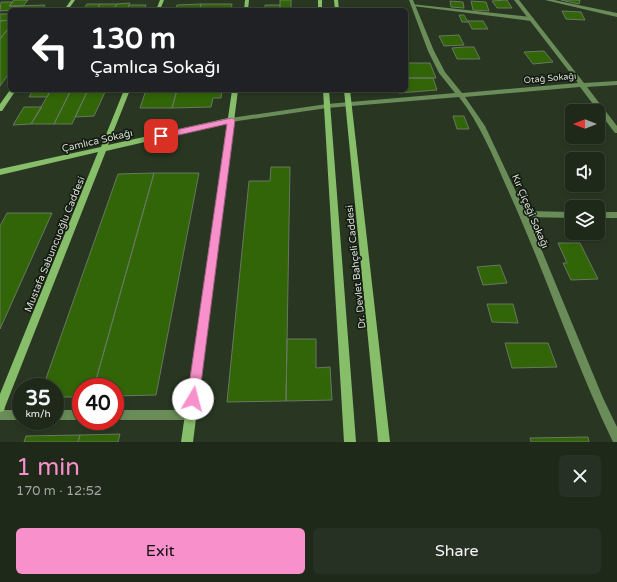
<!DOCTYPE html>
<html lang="en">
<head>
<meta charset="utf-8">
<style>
	body { margin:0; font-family:"Varela Round",sans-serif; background:#273123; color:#f1f3f6; height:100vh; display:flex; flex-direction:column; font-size:15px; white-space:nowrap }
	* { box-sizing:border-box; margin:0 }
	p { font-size:13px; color:#a1a6a2 }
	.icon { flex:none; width:22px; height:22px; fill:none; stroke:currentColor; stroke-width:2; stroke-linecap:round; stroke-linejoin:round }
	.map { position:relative; height:442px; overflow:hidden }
	.sheet { display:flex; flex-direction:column; background:#1f291a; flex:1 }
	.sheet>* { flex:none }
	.hud { position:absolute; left:8px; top:8px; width:400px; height:84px; border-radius:6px; box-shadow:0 2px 6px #0003,0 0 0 1px #3c4539; background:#202124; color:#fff; overflow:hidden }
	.needle { width:26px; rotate:270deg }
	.controls { position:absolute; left:565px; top:104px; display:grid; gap:8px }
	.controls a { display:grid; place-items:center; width:40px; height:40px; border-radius:6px; background:#1f291a; box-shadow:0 2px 6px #0003,0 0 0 1px #3c4539; font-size:20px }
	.speed { position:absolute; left:12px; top:378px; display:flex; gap:8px; font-size:20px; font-weight:700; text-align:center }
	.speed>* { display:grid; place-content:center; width:52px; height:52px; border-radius:50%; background:#1f291a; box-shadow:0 2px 6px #0003,0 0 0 1px #3c4539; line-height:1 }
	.speed small { font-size:10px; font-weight:400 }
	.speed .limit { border:6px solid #d22; background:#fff; color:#111 }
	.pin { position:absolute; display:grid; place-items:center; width:34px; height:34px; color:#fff; margin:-17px; border-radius:8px; box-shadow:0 2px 6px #0006 }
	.me { position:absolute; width:44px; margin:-22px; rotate:8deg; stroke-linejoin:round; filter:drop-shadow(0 0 3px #0008) }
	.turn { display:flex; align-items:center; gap:14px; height:84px; padding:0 16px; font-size:18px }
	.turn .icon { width:52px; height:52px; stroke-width:2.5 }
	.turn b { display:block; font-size:28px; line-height:34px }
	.round { display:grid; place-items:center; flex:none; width:42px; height:42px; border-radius:6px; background:#273123 }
	.headline { display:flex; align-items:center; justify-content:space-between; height:68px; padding:0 16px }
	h1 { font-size:24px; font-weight:600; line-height:30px; color:#f890cb }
	.primary-button { display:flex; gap:8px; margin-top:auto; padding:8px 16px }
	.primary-button a { flex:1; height:46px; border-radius:6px; background:#f890cb; color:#111; font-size:16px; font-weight:600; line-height:46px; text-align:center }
	.primary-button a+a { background:#273123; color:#f1f3f6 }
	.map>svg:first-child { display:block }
</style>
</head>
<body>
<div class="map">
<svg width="617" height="442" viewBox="0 0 617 442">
	<rect width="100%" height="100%" fill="#293722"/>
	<path fill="#316507" stroke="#687861" d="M14 0H28L23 6H9Z
		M280 0H291V10H280Z
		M507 0 512 8H497L492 1Z
		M561 0H580L579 4Z
		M450 1 463 2 464 8 451 7Z
		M471 1 486 2 489 11 473 10Z
		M1 2H13L9 6H16L13 10 0 11Z
		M130 3 127 10H113L117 4Z
		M87 4H100L97 10H83Z
		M100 4H117L113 10H97Z
		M201 4 200 10H175L177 5Z
		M201 4H232L231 10H200Z
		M45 5 42 10H13L16 6Z
		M129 5H146L144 10H127Z
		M265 5H280V10H265Z
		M562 11 581 12 585 20 566 19Z
		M0 14H10V20L0 21Z
		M459 15H464L468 22H462Z
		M10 20V26L0 39V21Z
		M468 21H483L488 29H472Z
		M10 26V72L0 86V39Z
		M459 35 464 45 444 46 439 36Z
		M465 47H474L480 59H457L452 48Z
		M544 51 553 62 533 64 524 52Z
		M406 63H430L436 78H406Z
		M406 78H433L437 90 399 93 398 90H406Z
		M33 90H51L47 97H29Z
		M51 90H71L54 124H31Z
		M71 90H88L72 124H54Z
		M88 90H106L94 116 75 117Z
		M146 90H177L172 108H140Z
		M177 90H222L221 98H213L211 107 172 108Z
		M24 107H42L31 124 13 125Z
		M453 116H464L469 129H457Z
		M271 167H290L286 401 227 402 249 181H270Z
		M154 173 94 387H81V397H55V387H43L118 174Z
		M154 173H199L156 395 115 396V387H94Z
		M7 213H52L0 329V226Z
		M558 243H580L598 279 571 280 563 263H567Z
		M500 265 507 283 483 285 477 267Z
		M487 304H513L518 323 492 322Z
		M287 339H316V368L330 367 332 400 286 401Z
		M505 343H548L557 367 512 368Z
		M120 434 118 442H78L80 435Z
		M80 435 78 442H24L26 436Z
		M588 437 589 442H531L530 438Z"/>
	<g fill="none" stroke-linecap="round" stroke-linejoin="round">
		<path fill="#698c58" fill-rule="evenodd" d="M411 4 531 17 534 19 531 21 413 6H411Z"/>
		<path fill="#698c58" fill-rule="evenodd" d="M409 0H413L434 51 445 72 462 93 578 83 514 0H519L584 83 617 81V85L587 87 617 126V133H615L580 87 465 97 485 126 525 211 572 212V218L528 217 603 398 617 427V442H613C573 359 545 271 507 188 493 156 480 124 459 97L327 108 231 122 228 120 231 118 327 104 455 93 439 73 428 51Z
			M545 0H554L617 13V17Z
			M598 212H617V218H598Z
			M0 410H21V420H0Z
			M55 410H81V420H55Z
			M115 410H191L195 411 196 415 195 419 191 420H115Z"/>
		<path fill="#87be6a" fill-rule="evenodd" d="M71 0H75L68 10H64Z
			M160 0H164L160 10H156Z
			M245 0H249L248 10H244Z
			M318 0H322V10H318Z
			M334 0H338L339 10H335Z
			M10 90H16L2 111H0V104Z
			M124 90H130L108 145 228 118 232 90H238L193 442H181L227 123 106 151 5 407 4 411 0 412V394L98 152 0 175V169L101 147Z
			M323 90H329L356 442H344Z
			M344 90H350L390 442H378Z"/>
	</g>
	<path fill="#f890cb" stroke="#a15e84" d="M232 118 235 120 199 399 197 404 193 405 189 404 187 399 227 124 161 139 157 136 161 133Z"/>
	<g text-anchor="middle" stroke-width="3.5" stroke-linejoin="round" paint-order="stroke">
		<g font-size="9" fill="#d5ded1" stroke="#161c13">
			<text transform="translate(550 78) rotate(-5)" y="3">Otağ Sokağı</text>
		</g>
		<g font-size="10" fill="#d5ded1" stroke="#161c13">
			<text transform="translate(97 140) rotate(-13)" y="4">Çamlıca Sokağı</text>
			<text transform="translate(531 211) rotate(67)" y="4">Kır Çiçeği Sokağı</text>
			<text transform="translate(54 244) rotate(-68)" y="4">Mustafa Sabuncuoğlu Caddesi</text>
			<text transform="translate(355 267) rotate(-96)" y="4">Dr. Devlet Bahçeli Caddesi</text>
		</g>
	</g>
</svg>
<div class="controls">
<a><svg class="needle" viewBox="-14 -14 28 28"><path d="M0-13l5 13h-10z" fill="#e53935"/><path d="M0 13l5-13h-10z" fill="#a1a6a2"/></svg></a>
<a><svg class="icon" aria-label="sound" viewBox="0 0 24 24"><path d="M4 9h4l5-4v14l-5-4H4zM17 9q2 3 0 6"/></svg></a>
<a><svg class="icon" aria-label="layers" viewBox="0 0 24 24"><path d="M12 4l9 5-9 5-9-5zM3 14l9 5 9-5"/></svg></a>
</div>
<div class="speed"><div>35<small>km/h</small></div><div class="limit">40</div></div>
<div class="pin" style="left:161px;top:136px;background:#d93025"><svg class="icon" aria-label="arrive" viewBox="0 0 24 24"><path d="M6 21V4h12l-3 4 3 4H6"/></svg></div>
<svg class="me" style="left:193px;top:399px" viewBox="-20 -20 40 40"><circle r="19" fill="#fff"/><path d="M0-13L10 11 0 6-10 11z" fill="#f890cb"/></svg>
<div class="hud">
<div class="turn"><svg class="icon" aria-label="left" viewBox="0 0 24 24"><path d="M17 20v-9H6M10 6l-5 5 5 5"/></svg><div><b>130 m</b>Çamlıca Sokağı</div></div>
</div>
</div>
<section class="sheet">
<div class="headline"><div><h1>1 min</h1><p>170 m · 12:52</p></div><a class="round"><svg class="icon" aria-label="close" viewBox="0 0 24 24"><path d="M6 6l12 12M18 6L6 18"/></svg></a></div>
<div class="primary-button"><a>Exit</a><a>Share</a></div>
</section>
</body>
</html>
